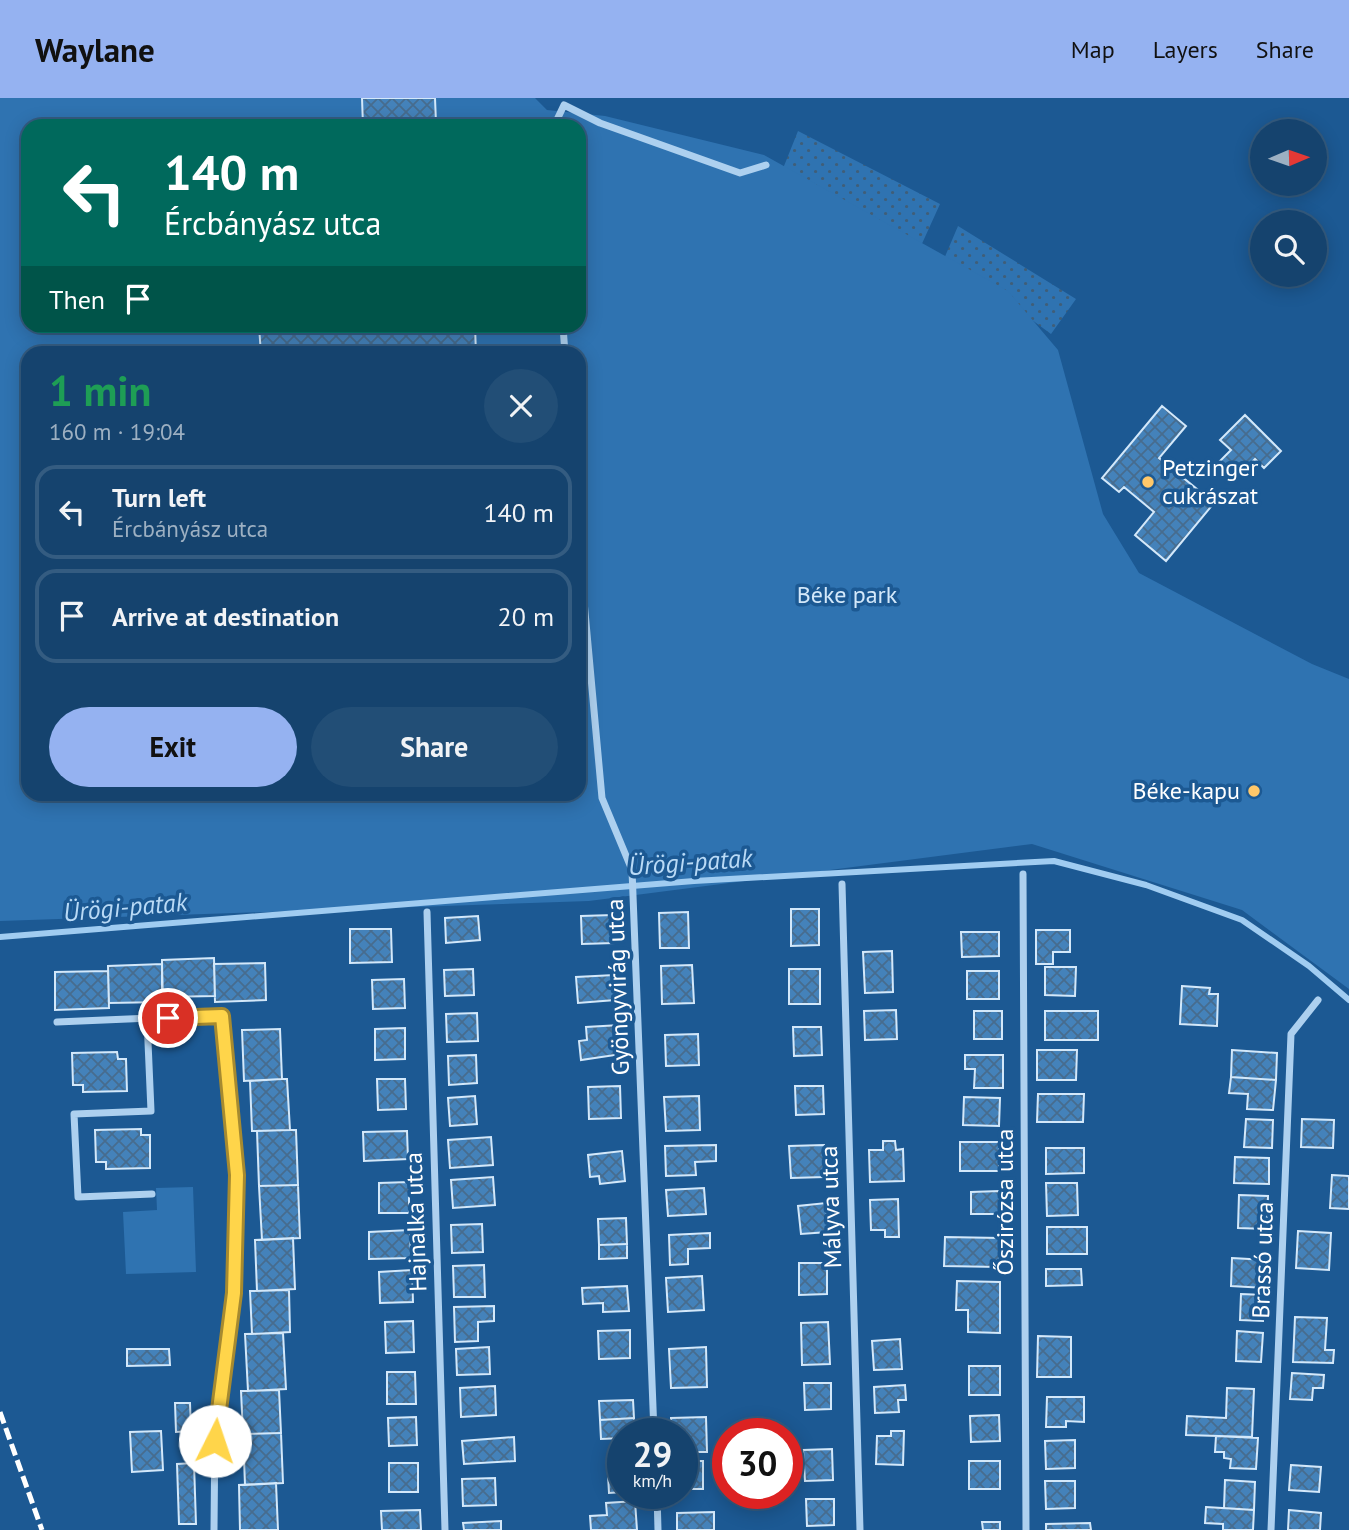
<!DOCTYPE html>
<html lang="en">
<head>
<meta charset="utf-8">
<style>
	body { margin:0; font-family:"PT Sans",sans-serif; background:#224e76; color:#f1f3f6; height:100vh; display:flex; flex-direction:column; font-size:26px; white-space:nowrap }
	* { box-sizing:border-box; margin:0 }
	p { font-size:23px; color:#9db0c2 }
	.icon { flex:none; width:38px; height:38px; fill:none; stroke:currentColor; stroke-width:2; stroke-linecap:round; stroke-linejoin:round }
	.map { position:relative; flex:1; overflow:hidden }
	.panel { position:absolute; left:21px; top:248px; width:565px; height:455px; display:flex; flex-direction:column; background:#15436e; border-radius:21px; box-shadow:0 4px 18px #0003,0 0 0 2px #345c81 }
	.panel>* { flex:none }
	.top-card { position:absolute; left:21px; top:21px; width:565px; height:214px; border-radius:21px; box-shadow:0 4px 18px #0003,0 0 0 2px #345c81; background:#00695c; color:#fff; overflow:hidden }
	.needle { width:46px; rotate:88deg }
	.controls { position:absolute; left:1250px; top:21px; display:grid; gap:14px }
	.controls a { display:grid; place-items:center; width:77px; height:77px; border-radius:50%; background:#15436e; box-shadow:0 4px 18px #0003,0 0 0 2px #345c81; font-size:35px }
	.speed { position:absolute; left:607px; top:1320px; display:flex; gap:14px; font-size:35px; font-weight:700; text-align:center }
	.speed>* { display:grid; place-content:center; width:91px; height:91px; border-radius:50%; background:#15436e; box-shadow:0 4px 18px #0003,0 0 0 2px #345c81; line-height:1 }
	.speed small { font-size:18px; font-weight:400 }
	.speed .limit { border:10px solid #d22; background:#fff; color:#111 }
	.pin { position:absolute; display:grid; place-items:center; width:60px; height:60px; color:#fff; margin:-30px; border:4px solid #fff; border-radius:50%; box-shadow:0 2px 7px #0007 }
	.me { position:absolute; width:77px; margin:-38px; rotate:4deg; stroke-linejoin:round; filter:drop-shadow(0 0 5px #0008) }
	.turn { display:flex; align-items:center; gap:24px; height:147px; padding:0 28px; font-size:32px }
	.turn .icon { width:91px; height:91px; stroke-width:2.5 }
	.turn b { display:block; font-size:49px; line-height:60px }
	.then { display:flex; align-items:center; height:66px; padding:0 28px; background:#0003; gap:14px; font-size:26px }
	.round { display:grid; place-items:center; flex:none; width:74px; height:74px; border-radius:37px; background:#224e76 }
	.head { display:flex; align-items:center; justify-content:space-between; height:119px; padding:0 28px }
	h1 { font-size:42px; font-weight:600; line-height:52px; color:#1e9e55 }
	.button { display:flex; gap:14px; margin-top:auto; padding:14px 28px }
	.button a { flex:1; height:80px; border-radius:42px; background:#95b2f1; color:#111; font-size:28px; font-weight:600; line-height:80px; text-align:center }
	.button a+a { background:#224e76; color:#f1f3f6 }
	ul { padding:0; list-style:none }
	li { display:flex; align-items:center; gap:21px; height:94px; margin:0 14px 10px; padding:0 14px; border:4px solid #345c81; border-radius:21px }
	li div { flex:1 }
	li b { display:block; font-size:26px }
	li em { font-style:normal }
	header { display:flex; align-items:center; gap:42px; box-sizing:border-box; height:98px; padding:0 35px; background:#95b2f1; color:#111 }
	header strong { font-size:33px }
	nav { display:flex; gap:38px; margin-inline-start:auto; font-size:24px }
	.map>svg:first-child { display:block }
</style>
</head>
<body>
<header>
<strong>Waylane</strong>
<nav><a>Map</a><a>Layers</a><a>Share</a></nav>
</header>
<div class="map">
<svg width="1349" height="1432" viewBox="0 0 1349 1432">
	<defs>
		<pattern id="grass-dots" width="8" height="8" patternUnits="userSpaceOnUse" patternTransform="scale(1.75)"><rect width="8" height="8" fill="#2f73b1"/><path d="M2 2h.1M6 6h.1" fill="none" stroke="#3f5e79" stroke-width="1.8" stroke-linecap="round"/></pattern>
		<pattern id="building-cross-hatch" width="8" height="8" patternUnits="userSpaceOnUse" patternTransform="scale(1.75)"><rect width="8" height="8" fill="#4482ba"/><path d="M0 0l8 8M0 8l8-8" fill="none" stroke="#476c8e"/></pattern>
	</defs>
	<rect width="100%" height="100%" fill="#1c5993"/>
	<path fill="url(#grass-dots)" d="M798 33 940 106 920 150 782 73Z
		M958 128 1076 201 1051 236 1005 202 941 168Z"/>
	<path fill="#2f73b1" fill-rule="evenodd" d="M0 0H535L547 12 605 18 764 57 1008 193 1058 252 1103 416 1139 475 1312 566 1349 581V891L1242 812 1032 746 589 803 0 823ZM28 28H579V228H28ZM28 256H579V696H28Z
		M193 1089 196 1174 126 1176 123 1114 157 1112 156 1090Z"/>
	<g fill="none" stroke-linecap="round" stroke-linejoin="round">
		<path stroke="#a0ccf1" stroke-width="6" d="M0 839 694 783 1054 763 1146 787 1242 822 1309 868 1349 902"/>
	</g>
	<path fill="url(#building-cross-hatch)" stroke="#d3e8fa" stroke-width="2" d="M362 0H435L436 25 363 28Z
		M259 228H475L476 256H261Z
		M1162 308 1186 328 1159 360 1214 405 1166 463 1135 437 1154 414 1124 389 1119 394 1102 380Z
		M1245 317 1281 353 1264 370 1255 361 1236 381 1219 364 1231 352 1220 342Z
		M791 811H819V847L791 848Z
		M688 814 689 850H660L659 815Z
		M613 817 614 845 582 846 581 818Z
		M478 818 480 842 446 845 445 820Z
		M350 831H391L392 864 350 865Z
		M1036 832H1070V854H1053V866H1036Z
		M961 834H999V858L962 859Z
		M892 853 893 894 865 895 863 854Z
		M214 860 215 898 162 899V862Z
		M265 865 266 902 215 904 214 866Z
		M162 866 163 904 109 905 108 868Z
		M692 867 694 905 662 906 661 868Z
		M1045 869H1076L1075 898 1045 897Z
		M473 871 474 897 445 898 444 872Z
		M789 871H820V906H789Z
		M108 873 109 910 55 912V874Z
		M967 873H999V901H967Z
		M614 877 615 902 578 905 576 879Z
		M404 881 405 910 373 911 372 882Z
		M1182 888 1210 890 1209 896H1218L1217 928 1180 926Z
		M896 912 897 941 865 942 864 913Z
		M974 913H1002V941H974Z
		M1045 913H1098V942H1045Z
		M477 915 478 943 447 944 446 916Z
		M620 927 622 956 581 962 579 943 587 942 586 929Z
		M793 929H821L822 957 794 958Z
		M405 930V961L375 962V931Z
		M280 931 282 981 244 983 242 932Z
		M698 936 699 967 666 968 665 937Z
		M1037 952H1077L1076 982H1037Z
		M1232 952 1277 955 1276 982 1231 979Z
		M117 954 118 961H126L127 993 83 994V987H73L72 955Z
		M476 957 477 985 449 987 448 958Z
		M965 957H1003V990H974L975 971H965Z
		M1231 979 1276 982 1273 1012 1247 1011 1248 996 1229 995Z
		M282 981H287L290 1032 252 1033 250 983Z
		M377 981H405L406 1011 378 1012Z
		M620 988 621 1020 589 1021 588 989Z
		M795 988H823L824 1016 796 1017Z
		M1038 996H1084L1083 1024H1037Z
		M475 998 477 1026 450 1028 448 1000Z
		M699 998 700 1032 666 1033 664 999Z
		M964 999 1000 1000 999 1028 963 1027Z
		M1246 1021 1273 1022 1272 1050 1244 1049Z
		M1302 1021 1334 1022 1333 1050 1301 1049Z
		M141 1031V1037H150V1070L106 1071V1064H96L95 1032Z
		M290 1032H296L298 1087 259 1088 257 1033Z
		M407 1033 408 1061 364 1063 363 1034Z
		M491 1039 493 1067 450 1070 448 1042Z
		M883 1043H895L896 1052 903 1051 904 1083 870 1084 869 1052H883Z
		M960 1044H999V1073H960Z
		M716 1047V1063L695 1064 696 1077 666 1078 665 1048Z
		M824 1047 825 1079 791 1080 789 1048Z
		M1046 1050H1084V1075L1046 1076Z
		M622 1053 625 1083 600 1086 599 1078 590 1079 588 1057Z
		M1235 1059 1269 1060V1086L1234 1085Z
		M1332 1077 1349 1078V1111L1330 1110Z
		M493 1079 495 1107 453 1110 451 1082Z
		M409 1084V1115H379V1085Z
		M1046 1085H1077L1078 1117 1047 1118Z
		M298 1087 300 1140 262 1142 259 1088Z
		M704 1090 706 1116 668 1118 666 1092Z
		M999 1093V1116H971V1094Z
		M1239 1097 1268 1098 1267 1131 1238 1130Z
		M898 1101 899 1139H885V1132H871L870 1102Z
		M826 1105 828 1134 801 1136 798 1108Z
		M626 1120 627 1146 599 1147 598 1121Z
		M482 1126 483 1154 452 1155 451 1127Z
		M1047 1129H1087V1156H1047Z
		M410 1132 411 1160 369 1161V1134Z
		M1298 1133 1331 1135 1329 1172 1296 1170Z
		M710 1135V1150L688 1151V1166L670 1167 669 1137Z
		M945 1139 1000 1140 999 1169 944 1168Z
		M293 1140 295 1191 257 1193 255 1142Z
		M627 1146V1160L599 1161V1147Z
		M1232 1160 1266 1162 1265 1190 1231 1188Z
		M799 1165H827V1196L799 1197Z
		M484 1167 485 1199H454L453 1168Z
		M1046 1171H1081L1082 1187 1046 1188Z
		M412 1172 413 1204 380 1205 379 1174Z
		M702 1178 704 1212 668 1214 666 1180Z
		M957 1183 1000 1184V1235L968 1234V1212H956Z
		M627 1188 629 1213 603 1214V1205L583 1206 582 1190Z
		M289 1192 290 1234 252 1236 250 1193Z
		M1241 1196 1264 1197 1263 1223 1240 1222Z
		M494 1208V1223L478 1224V1243L455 1244 454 1209Z
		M1295 1219 1327 1220 1325 1252H1334L1333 1265 1293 1264Z
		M413 1223 414 1254 386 1255 385 1224Z
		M828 1224 830 1266 802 1267 801 1225Z
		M630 1232V1260L599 1261 598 1233Z
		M1237 1233 1263 1235 1261 1264 1236 1263Z
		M283 1235 286 1291 248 1293 245 1236Z
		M1038 1238 1071 1239V1279H1037Z
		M900 1241 902 1271 874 1272 872 1243Z
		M489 1249 490 1276 457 1277 456 1251Z
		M706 1249 707 1289 671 1290 669 1251Z
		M127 1251H169L170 1267 127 1268Z
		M969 1268H1000V1297H969Z
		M387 1274H415L416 1306H387Z
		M1292 1275 1324 1277 1323 1290H1313L1312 1302 1290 1301Z
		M804 1285H831V1311L805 1312Z
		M905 1287 906 1302H898L899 1314 875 1315 874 1289Z
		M495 1288 496 1317 461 1319 460 1290Z
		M1227 1290 1254 1291 1252 1339 1186 1337 1187 1318 1226 1320Z
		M279 1292 281 1335 243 1336 241 1293Z
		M1047 1299H1084V1324L1066 1323V1329H1046Z
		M633 1302 634 1320 600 1322 599 1303Z
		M175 1305H190L191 1333 176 1334Z
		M999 1317 1000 1343 971 1344 970 1318Z
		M416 1319 417 1347 389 1348 388 1320Z
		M706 1319 707 1354H689V1348H682V1335H672L671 1320Z
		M634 1320V1335H623V1340L601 1341 600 1322Z
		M161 1333 163 1372 132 1374 130 1334Z
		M891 1333H904L903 1367 876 1366 877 1338H891Z
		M281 1335 283 1385 245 1387 243 1336Z
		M1216 1338 1258 1340 1256 1371 1230 1370 1231 1361 1224 1360V1354H1215Z
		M514 1339 515 1363 464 1366 462 1343Z
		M1075 1342V1370L1046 1371 1045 1343Z
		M832 1351 833 1382 805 1383 803 1352Z
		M623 1358V1394L609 1395 607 1359Z
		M682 1363H703V1391H682Z
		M969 1363H1000V1391H969Z
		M194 1365 196 1426H179L177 1366Z
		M389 1365H418V1394H389Z
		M1291 1367 1321 1369 1319 1394 1289 1392Z
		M495 1380 496 1407 463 1408 462 1381Z
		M1225 1382 1255 1384 1254 1412 1224 1410Z
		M1045 1383H1075V1410L1046 1411Z
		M276 1385 278 1432H240L239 1387Z
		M806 1401H834V1427L807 1428Z
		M635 1403 637 1432H591L590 1418 607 1417 606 1405Z
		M1206 1409 1254 1412 1253 1432H1223V1426L1205 1425Z
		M420 1412 421 1432H382L381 1413Z
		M1289 1412 1321 1415 1320 1432H1288Z
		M714 1414V1432H677V1415Z
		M501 1423V1432H464L463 1425Z
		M982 1424H1000V1432H983Z
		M1090 1425 1091 1432H1046V1426Z"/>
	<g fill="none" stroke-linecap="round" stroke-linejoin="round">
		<path stroke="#add0ef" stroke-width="7" d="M554 28 564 7 600 25 740 75 766 67
			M563 228 565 256
			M579 448 602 700 632 772 654 1335
			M1023 776 1026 1432
			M842 786 860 1432
			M427 814 445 1432
			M147 921 151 1013 74 1016 78 1099 152 1096
			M57 924 222 917 237 1077 234 1195 215 1325 214 1432
			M657 1395 658 1432
			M1271 1432 1291 936 1318 902"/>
		<path stroke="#fff" stroke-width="5" stroke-dasharray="12 5" stroke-linecap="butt" d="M0 1314 42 1432"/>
	</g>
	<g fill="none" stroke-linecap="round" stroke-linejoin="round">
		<g stroke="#a68a30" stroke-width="18">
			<path id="route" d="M168 920 222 918 237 1077 234 1195 215 1343"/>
		</g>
		<use href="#route" stroke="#ffd54a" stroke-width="12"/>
	</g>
	<g fill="#ffc86a" stroke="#1c5993" stroke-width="2.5">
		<circle cx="1148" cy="384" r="7"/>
		<circle cx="1254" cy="693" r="7"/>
	</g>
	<g text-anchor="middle" stroke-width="7" stroke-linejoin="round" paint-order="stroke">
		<g font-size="24" fill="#fff" stroke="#1c5993" text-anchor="start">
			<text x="1162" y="378">Petzinger<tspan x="1162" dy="28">cukrászat</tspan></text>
			<text x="1240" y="701" text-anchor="end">Béke-kapu</text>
		</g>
		<g font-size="24" fill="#d3e8fa" stroke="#1c5993">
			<text x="847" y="505">Béke park</text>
		</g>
		<g font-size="24" fill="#fff" stroke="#1c5993">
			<text transform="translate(618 889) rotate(-92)" y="8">Gyöngyvirág utca</text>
			<text transform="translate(1005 1104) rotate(-90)" y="8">Őszirózsa utca</text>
			<text transform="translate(831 1109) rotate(-92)" y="8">Mályva utca</text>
			<text transform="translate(416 1124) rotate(-92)" y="8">Hajnalka utca</text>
			<text transform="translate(1263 1162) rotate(-88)" y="8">Brassó utca</text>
		</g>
		<g font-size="26" font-style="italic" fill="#b9daf6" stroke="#1c5993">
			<text transform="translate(690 764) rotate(-4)" y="9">Ürögi-patak</text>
			<text transform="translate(125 809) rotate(-5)" y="9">Ürögi-patak</text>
		</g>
	</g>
</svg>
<div class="controls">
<a><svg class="needle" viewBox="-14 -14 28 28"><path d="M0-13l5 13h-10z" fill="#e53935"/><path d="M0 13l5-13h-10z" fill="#9db0c2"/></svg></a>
<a><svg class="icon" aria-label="search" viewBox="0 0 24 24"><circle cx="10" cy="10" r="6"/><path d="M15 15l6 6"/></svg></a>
</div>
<div class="speed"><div>29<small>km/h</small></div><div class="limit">30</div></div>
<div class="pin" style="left:168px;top:920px;background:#d93025"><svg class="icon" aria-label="arrive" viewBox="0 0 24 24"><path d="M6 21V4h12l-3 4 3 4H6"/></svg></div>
<svg class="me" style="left:215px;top:1343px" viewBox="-20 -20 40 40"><circle r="19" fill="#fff"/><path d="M0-13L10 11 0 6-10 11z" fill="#ffd54a"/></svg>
<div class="top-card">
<div class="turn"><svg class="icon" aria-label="left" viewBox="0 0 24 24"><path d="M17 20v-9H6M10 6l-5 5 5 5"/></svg><div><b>140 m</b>Ércbányász utca</div></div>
<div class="then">Then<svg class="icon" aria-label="arrive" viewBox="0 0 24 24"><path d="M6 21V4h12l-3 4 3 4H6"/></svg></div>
</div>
<section class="panel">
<div class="head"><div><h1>1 min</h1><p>160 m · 19:04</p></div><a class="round"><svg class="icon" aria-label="close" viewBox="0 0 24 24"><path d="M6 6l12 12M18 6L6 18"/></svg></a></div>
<ul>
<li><svg class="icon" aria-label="left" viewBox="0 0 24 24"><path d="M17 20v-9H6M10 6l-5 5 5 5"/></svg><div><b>Turn left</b><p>Ércbányász utca</p></div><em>140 m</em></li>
<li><svg class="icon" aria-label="arrive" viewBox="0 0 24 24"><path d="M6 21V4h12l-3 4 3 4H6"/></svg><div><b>Arrive at destination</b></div><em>20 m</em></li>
</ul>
<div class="button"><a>Exit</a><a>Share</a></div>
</section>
</div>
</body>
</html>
